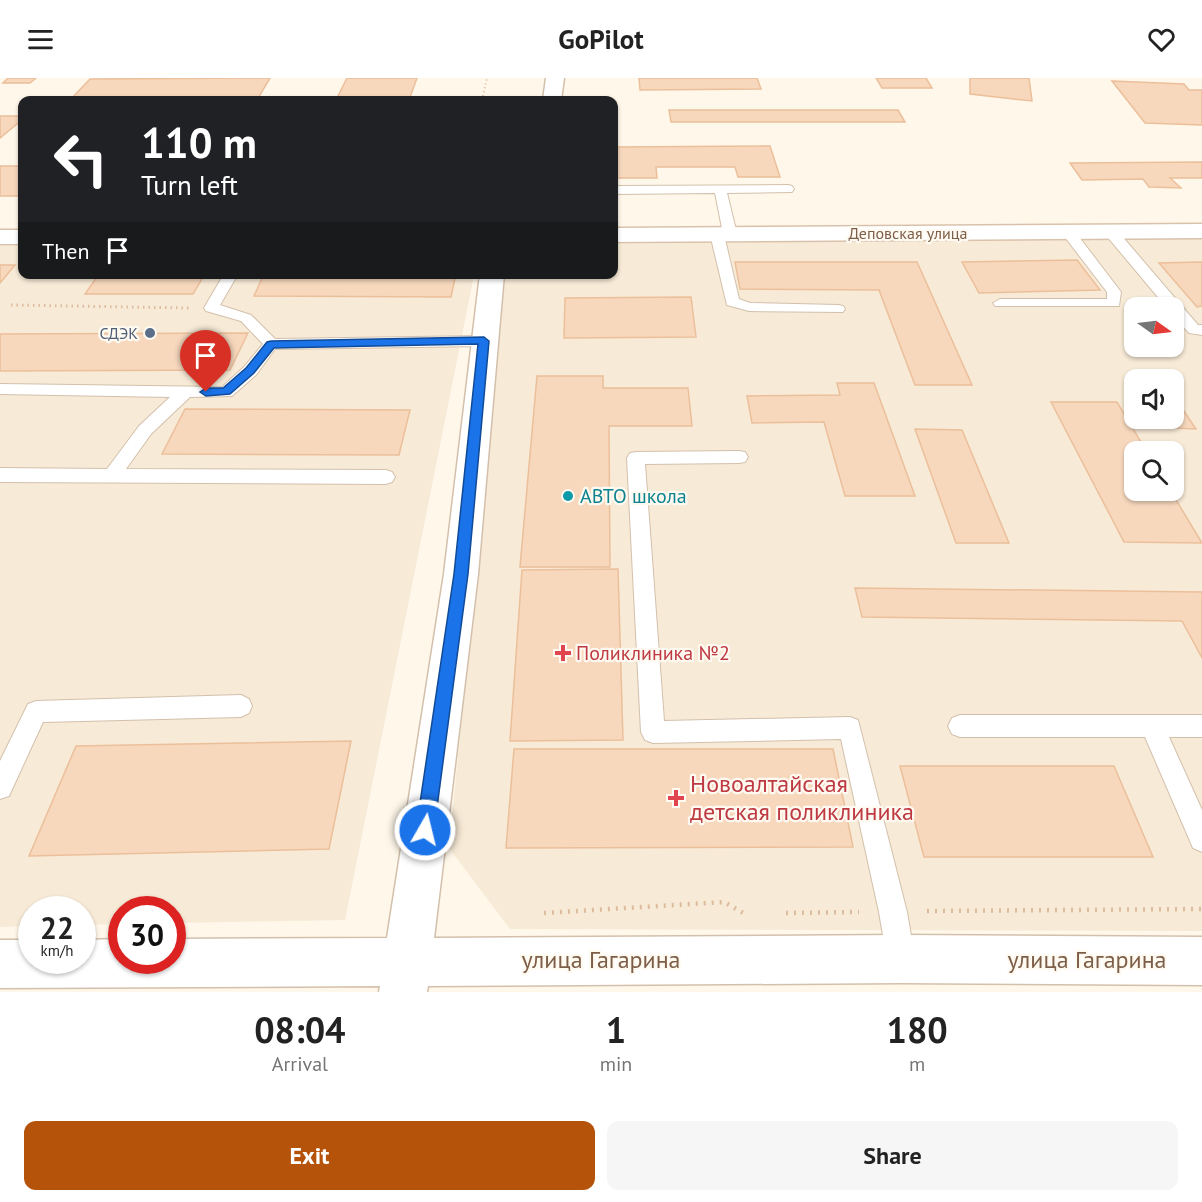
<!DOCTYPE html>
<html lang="en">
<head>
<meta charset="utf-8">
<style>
	body { margin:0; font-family:"PT Sans",sans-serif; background:#f6f6f6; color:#222; height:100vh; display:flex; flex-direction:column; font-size:22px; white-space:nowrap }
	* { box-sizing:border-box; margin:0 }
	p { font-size:20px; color:#767676 }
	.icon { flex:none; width:33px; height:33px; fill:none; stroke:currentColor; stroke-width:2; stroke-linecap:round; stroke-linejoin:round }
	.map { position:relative; height:914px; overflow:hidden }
	.side { display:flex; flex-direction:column; background:#fff; flex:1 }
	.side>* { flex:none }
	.banner { position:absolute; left:18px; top:18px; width:600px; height:183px; border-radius:12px; box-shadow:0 2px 4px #0004; background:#202124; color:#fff; overflow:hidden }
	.needle { width:39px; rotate:104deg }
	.tools { position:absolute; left:1124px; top:219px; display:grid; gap:12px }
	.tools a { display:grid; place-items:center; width:60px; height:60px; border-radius:12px; background:#fff; box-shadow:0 2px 4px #0004; font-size:30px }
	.speed { position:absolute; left:18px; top:818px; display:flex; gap:12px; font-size:30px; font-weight:700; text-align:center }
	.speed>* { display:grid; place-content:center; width:78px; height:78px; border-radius:50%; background:#fff; box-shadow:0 2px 4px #0004; line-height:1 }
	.speed small { font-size:15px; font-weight:400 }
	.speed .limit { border:9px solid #d22; background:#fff; color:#111 }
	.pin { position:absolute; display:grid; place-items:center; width:51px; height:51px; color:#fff; margin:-62px -26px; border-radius:50% 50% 50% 0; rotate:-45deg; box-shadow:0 0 6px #0007 }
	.pin .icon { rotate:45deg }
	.me { position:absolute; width:66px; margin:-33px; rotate:8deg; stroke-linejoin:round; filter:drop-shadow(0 0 4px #0008) }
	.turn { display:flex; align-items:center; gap:21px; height:126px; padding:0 24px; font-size:27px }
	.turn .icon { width:78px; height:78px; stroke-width:2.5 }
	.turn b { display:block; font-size:42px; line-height:51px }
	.then { display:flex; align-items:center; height:57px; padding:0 24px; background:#0003; gap:12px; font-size:22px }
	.eta { display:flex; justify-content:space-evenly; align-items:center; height:102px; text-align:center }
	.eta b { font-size:36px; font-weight:800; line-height:42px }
	.button { display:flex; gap:12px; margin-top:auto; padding:12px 24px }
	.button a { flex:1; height:69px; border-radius:12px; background:#b45309; color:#fff; font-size:24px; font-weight:800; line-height:69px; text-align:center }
	.button a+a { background:#f6f6f6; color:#222 }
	header { display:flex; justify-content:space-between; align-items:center; height:78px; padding:0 24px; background:#fff; font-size:27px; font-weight:800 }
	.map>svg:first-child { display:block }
</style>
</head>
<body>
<header><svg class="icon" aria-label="menu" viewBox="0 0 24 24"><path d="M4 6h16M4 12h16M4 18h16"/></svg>GoPilot<svg class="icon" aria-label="heart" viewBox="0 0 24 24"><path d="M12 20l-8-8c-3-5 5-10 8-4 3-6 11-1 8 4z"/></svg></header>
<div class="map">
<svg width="1202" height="914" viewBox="0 0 1202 914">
	<rect width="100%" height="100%" fill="#fff7e9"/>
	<path fill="#f7ead6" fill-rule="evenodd" d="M1051 161H1202V853L510 851 449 770 505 197 614 196V166ZM1134 230H1173V268H1134ZM1134 302H1173V340H1134ZM1134 374H1173V412H1134Z
		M0 168H22V196L474 197 345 842 173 845 172 831H122L121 846 83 847 82 831H32L31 848 0 849Z"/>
	<path fill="#f7d8bd" stroke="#ecbf9b" stroke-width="1.5" d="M8 0H36L30 5H3Z
		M270 0 257 22H70L90 1Z
		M347 0H417L409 22H336Z
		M639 0H757L761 11 640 12Z
		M876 0H926L932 10H882Z
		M970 0H1029L1032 23 970 16Z
		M1112 3 1184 6 1189 12H1202V47L1145 45Z
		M669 32H898L905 44H671Z
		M0 38H22V42L0 60Z
		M770 68 780 99H738L735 89H656L657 100H614V69Z
		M1202 84V100H1170L1181 110 1149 109 1143 101 1082 102 1070 85Z
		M0 88H22V118H0Z
		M1077 182 1100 212 979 215 962 184Z
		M735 184H917L972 307H915L879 212 740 211Z
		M1202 184V228L1197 229 1159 185Z
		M0 187H15L0 205Z
		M99 196H205L193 216H85Z
		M264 196H456L451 219 254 218Z
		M691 219 696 259 564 260 565 220Z
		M248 255 230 292 0 293V256Z
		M537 298H603V310H688L692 348H609L610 489H520Z
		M837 305H874L915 418H845L824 344 752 345 747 318 840 317Z
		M1173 317 1196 351 1174 350 1168 340H1173Z
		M1051 324H1117L1147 374H1134V412H1170L1202 465 1124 464Z
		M185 331 410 332 399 377 162 376Z
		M915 351 962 352 1009 465H956Z
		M618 491 623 662 510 663 522 492Z
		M855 510 1202 514V580L1182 543 862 539Z
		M351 663 329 771 29 778 76 668Z
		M514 671H833L853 769 506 770Z
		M900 688H1114L1153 779H924Z"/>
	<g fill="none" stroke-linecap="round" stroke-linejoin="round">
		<g stroke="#d3c0ac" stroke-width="2">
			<path id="lane" d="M788 107 792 108 794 111 792 114 727 115 737 156 730 160 724 157 739 221 750 225 838 227 843 228 845 231 843 234 749 233 727 227 710 156 717 152 723 155 715 115 614 116V108Z
				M1110 149 1115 150 1198 247H1202V257L1189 255 1173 237V230H1167L1105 156 1103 153Z
				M1068 150 1073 151 1121 214 1119 228H995L993 225 1000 221H1107V214L1061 154Z
				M224 196H238L220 227 251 237 275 261 484 258 492 263 484 268 275 271 256 297 232 318 190 319 151 356 126 391 386 392 392 394 395 399 392 404 386 406 0 404V390L107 391 139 348 170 319 0 316V306L222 309 244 289 263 266 241 243 206 233 204 230Z
				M739 373 745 374 748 379 745 384 739 385 645 386 664 643 850 639 858 642 907 834 915 881 911 891 901 895 891 891 887 881 879 834 841 661 653 665 645 662 641 654 627 380 630 375 636 374Z
				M241 617 249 621 252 628 249 635 241 639 43 644 9 718 0 721V683L28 626 36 623Z
				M960 637H1202V659H1169L1202 732V774L1193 770 1145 659H960L952 656 948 648 952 640Z"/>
		</g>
		<g stroke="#d3c0ac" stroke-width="3">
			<path id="street" d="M546 0H564L561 22H543Z
				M480 196H504L478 496 434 860 901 857 1202 859V907L901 905 428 908 427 914H379L380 908 0 910V862H32V882H82V862L122 861V882H172V861L387 860 444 496Z"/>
		</g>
		<g stroke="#d9c2ab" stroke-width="3">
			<path id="secondary" d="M1202 146V160L614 164V150Z
				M0 152H22V166H0Z"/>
		</g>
		<path stroke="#ddbb9f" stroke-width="2" stroke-dasharray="1 3" stroke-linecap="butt" d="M482 22 487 0"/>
		<path stroke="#ddbb9f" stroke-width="3" stroke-dasharray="1.5 4" stroke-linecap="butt" d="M11 227 190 230"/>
		<path stroke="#ddbb9f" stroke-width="4.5" stroke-dasharray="2 6" stroke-linecap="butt" d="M927 833 1202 831
			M544 835 724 824 745 836
			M786 835 859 834"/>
		<use href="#lane" fill="#fff" fill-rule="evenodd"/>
		<use href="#street" fill="#fff" fill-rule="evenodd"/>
		<use href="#secondary" fill="#fff" fill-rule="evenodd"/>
	</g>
	<path fill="#1a73e8" stroke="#114b97" stroke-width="1.5" d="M484 259 489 263 468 496 434 752 431 758 425 761 419 758 416 752 454 496 478 266 274 270 254 295 230 316 206 318 200 314 206 310H223L246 290 267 264 271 263Z"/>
	<circle fill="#5c6f8a" stroke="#fffaf1" stroke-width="2" cx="150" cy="255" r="6"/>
	<circle fill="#0f9aa8" stroke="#fffaf1" stroke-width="2" cx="568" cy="418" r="6"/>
	<g fill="#e0444e" stroke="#fffaf1" stroke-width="2">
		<path d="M560 566h6v6h6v6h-6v6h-6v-6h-6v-6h6z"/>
		<path d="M673 711h6v6h6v6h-6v6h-6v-6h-6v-6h6z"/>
	</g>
	<g text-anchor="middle" stroke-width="4.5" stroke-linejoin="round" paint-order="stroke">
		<g font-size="16" fill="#7d5e48" stroke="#fffaf1">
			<text x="908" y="161">Деповская улица</text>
		</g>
		<g font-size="16" fill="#4e5e75" stroke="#fffaf1" text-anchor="end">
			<text x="138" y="261">СДЭК</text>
		</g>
		<g font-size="20" fill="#0d838f" stroke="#fffaf1" text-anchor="start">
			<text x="580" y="425">АВТО школа</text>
		</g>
		<g font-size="20" fill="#be3a42" stroke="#fffaf1" text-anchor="start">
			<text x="576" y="582">Поликлиника №2</text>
		</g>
		<g font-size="24" fill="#be3a42" stroke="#fffaf1" text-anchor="start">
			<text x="690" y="714">Новоалтайская<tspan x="690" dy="28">детская поликлиника</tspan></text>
		</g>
		<g font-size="24" fill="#7d5e48" stroke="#fffaf1">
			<text x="601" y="890">улица Гагарина</text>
			<text x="1087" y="890">улица Гагарина</text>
		</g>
	</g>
</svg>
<div class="tools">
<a><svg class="needle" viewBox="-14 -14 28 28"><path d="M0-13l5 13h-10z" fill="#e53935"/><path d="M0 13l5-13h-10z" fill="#767676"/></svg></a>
<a><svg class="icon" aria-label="sound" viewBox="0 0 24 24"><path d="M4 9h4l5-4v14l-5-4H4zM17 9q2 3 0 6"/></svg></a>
<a><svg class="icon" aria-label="search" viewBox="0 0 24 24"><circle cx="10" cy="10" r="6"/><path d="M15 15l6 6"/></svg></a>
</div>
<div class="speed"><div>22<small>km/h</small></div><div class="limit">30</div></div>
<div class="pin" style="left:206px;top:314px;background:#d93025"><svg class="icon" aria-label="arrive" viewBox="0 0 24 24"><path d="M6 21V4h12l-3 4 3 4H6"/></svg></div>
<svg class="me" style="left:425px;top:752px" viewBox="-20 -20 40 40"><circle r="17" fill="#1a73e8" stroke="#fff" stroke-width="3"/><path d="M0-11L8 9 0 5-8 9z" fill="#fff"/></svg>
<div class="banner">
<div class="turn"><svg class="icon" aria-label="left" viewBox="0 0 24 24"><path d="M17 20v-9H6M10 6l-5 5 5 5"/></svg><div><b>110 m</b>Turn left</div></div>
<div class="then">Then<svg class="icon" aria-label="arrive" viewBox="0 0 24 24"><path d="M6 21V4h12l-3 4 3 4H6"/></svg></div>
</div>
</div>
<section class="side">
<div class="eta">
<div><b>08:04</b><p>Arrival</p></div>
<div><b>1</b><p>min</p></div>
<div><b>180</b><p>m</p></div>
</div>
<div class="button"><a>Exit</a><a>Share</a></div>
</section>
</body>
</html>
